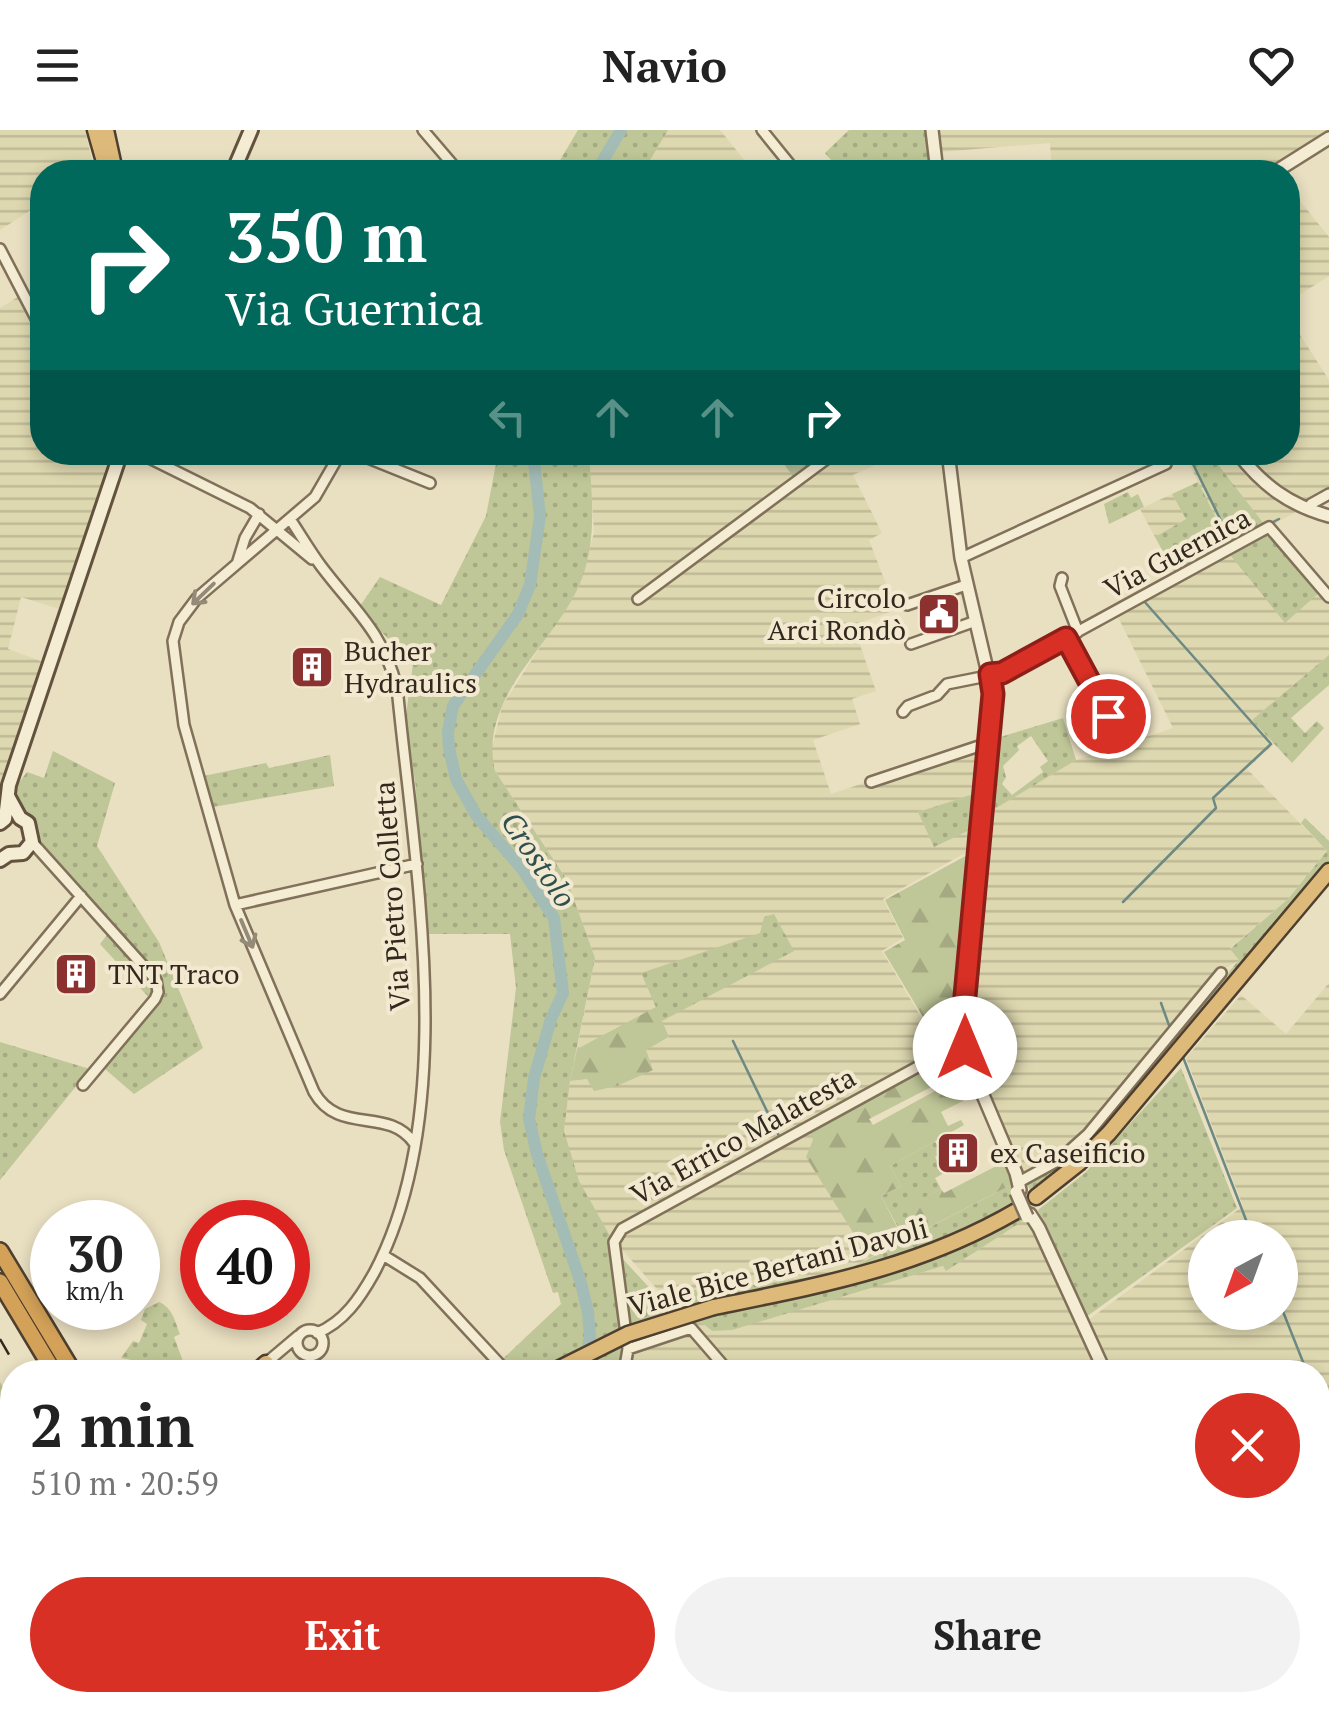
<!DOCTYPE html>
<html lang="en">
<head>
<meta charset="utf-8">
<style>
	body { margin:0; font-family:"PT Serif",serif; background:#f2f2f2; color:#222; height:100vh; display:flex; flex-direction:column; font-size:38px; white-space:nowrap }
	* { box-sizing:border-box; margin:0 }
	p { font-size:32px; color:#767676 }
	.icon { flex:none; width:55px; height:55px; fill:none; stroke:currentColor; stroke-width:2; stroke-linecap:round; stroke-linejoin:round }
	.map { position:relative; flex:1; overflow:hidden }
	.drawer { position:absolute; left:0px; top:1230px; width:1330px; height:352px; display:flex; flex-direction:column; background:#fff; border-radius:40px 40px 0 0; box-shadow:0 5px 15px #0003 }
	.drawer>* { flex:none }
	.guide { position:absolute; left:30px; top:30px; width:1270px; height:305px; border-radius:40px; box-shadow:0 5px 15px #0003; background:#00695c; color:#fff; overflow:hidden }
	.needle { width:65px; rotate:221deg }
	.controls { position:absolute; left:1188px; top:1090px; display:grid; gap:20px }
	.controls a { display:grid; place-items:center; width:110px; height:110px; border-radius:50%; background:#fff; box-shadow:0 5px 15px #0003; font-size:50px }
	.speed { position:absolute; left:30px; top:1070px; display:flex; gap:20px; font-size:50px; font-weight:700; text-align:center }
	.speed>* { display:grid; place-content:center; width:130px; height:130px; border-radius:50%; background:#fff; box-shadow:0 5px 15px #0003; line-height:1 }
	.speed small { font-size:25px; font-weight:400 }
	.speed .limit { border:15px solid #d22; background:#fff; color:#111 }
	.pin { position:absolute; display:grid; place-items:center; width:85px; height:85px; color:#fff; margin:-42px; border:5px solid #fff; border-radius:50%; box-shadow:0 2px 10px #0007 }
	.me { position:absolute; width:110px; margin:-55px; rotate:0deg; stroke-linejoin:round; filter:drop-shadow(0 0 8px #0008) }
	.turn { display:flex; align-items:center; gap:35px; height:210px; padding:0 30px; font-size:45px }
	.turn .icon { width:130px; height:130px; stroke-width:2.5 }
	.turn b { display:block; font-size:70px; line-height:85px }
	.lanes { display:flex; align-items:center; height:95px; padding:0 30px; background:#0003; justify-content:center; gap:50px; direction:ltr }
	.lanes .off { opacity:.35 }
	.round { display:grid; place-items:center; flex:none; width:105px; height:105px; border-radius:52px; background:#f2f2f2 }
	.overview { display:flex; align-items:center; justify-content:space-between; height:170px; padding:0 30px }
	h1 { font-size:60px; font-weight:800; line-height:75px }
	.primary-button { display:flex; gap:20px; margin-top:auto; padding:20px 30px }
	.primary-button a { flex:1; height:115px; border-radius:60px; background:#d93025; color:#fff; font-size:40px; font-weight:800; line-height:115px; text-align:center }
	.primary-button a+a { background:#f2f2f2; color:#222 }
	header { display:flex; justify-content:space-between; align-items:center; height:130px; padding:0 30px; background:#fff; font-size:45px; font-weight:800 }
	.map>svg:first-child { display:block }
</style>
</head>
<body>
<header><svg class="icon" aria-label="menu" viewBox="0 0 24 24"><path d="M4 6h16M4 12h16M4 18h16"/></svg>Navio<svg class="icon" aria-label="heart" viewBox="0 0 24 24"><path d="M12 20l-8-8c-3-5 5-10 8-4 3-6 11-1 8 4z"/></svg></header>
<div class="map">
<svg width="1329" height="1581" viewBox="0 0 1329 1581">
	<defs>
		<pattern id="farmland-rules" width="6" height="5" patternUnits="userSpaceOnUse" patternTransform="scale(2.5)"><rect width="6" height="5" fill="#ded8b0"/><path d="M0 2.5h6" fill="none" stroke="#bfb997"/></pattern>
		<pattern id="green-dots" width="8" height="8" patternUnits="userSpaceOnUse" patternTransform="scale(2.5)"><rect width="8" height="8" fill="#bfc697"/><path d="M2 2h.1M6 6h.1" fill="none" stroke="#a5aa82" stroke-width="1.8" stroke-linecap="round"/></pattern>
		<pattern id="forest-firs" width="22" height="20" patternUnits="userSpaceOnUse" patternTransform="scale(2.5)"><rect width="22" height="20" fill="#bfc697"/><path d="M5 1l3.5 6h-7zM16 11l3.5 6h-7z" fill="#a5aa82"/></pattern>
		<pattern id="cemetery-stones" width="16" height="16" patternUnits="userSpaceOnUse" patternTransform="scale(2.5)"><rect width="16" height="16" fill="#b6bc95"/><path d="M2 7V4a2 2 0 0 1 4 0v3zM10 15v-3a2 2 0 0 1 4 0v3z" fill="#959979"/></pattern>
	</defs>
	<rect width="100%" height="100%" fill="#e9dfc1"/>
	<path fill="url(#farmland-rules)" fill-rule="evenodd" d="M0 0H85L94 39 89 42H42V73L0 100Z
		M668 0H720L754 42H643Z
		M937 0H1329V7L1277 42H1052L1050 13 940 22Z
		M1288 56 1329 107V146L1288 172Z
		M42 152V322L118 323 66 481 21 467 8 519 49 534 54 540 0 693V178Z
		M1288 186 1329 250V364L1230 418 1184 323 1288 322Z
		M589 323H776L797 351 836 323H902L853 345 882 403 869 410 896 480 853 495 876 561 852 569 860 594 813 610 831 664 978 615 974 664 918 682 934 716 974 698 972 719 883 769 903 808 882 821 925 894 957 878 955 911 874 960 813 1010 826 1055 869 1128 843 1142 709 1162V1169L698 1171 684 1158 665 1168 610 1106 586 1068 571 1031 564 1001 570 951 587 948 669 908 656 878 577 919 595 828 567 750 495 641 491 622 502 576 578 458 594 403Z
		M1172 364 1186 389 1155 407 1140 379Z
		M1227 420 1320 462 1329 473V525L1252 590 1274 614 1247 639 1327 721 1288 769 1230 818 1240 830 1218 842 1091 997 1064 1022 1045 1034 1028 1043H1019L975 942 967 911 993 680 1076 630 1173 598 1115 481Z
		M1329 853V1295L1318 1267V1242H1110L1087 1191 1243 1076 1186 928 1241 865 1286 904ZM1205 1108H1280V1182H1205Z
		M1024 1090 1039 1103 1100 1242H621L627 1216 685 1195 701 1192 712 1201 944 1136 947 1140Z
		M0 1449 12 1458V1570H59L51 1581H0Z
		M1329 1507V1580L1261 1581 1257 1570H1318V1510Z
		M285 1570H482V1581H292Z
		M553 1570H1243L1248 1581H552Z"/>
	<path fill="url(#green-dots)" fill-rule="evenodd" d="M578 0H668L643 42H553Z
		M849 0H932L937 42H841L825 23Z
		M498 323H589C592 369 598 414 578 458 550 518 478 568 495 641L567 750 595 828 570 951 564 1001 579 1051 610 1106 627 1216 623 1242H489L561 1174 558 1162 553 1163 504 1020 500 992 516 858 510 804H429L416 672C418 645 405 619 406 591 407 572 411 552 413 533L358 479 380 447 441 475 486 386Z
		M1188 323H1209L1264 394 1233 413Z
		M1198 352 1231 418 1268 402 1320 462 1285 493 1227 421 1177 447 1155 407 1186 389 1172 364Z
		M1128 362 1131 368 1138 364 1144 377 1109 394 1104 374Z
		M1329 525V555L1291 588 1305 603 1317 591 1324 598 1292 633 1252 590Z
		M1063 588 1076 630 993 680 997 608ZM1031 606 1048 631 1040 637 1043 642 1012 665 1002 654 1006 647 1003 636 1019 620 1017 616Z
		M53 621 115 653 97 716 159 812 203 918 134 964 105 939 153 872 100 814 107 805 29 718 32 712 9 655H17L27 642 44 648Z
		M330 625 334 656 207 678 199 647 266 633 269 638Z
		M974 664V698L934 717 918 682Z
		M1305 688 1329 711V730L1111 990 1074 1028 1031 1061 1026 1053 1068 1026 1096 1000 1239 830 1230 819 1288 769 1327 721 1301 693Z
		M774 784 794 821 662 891 641 843 760 803 764 787Z
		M0 912 90 939 0 1050Z
		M1181 938 1237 1078 1086 1187 1038 1080 1085 1043Z
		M935 1011 941 1023 935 1027 944 1043 935 1048 941 1059 912 1074 920 1090 900 1101 881 1066 901 1056 890 1036Z
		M1013 1054V1073L946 1110 856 1141 715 1170 628 1195 618 1130 620 1126 658 1167C672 1168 681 1158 696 1160L699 1171 709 1169V1162L843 1142Z
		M1021 1086 1024 1090 946 1141 943 1136 732 1200 712 1201 701 1192 633 1213 652 1203 716 1183 912 1138 994 1102Z
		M159 1172C173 1178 175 1192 180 1204L174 1207 187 1242H164L158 1235 121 1228 133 1211 139 1213 147 1194 141 1190 145 1179Z
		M482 1570H553L552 1581H482Z"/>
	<path fill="url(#forest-firs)" d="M971 723 958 874 926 892 884 822 905 810 885 770Z
		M656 877 669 907 646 920 653 940 617 956 594 961 587 949 570 951 577 919Z
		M930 934 939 953 869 989 873 995 966 944 973 966 941 982 948 996 961 990 964 995 890 1036 901 1056 881 1066 899 1101 919 1090 911 1074 941 1059 944 1063 1006 1031 1013 1054 869 1128 806 1027 813 1010 807 997Z
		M0 1252 12 1274V1371L0 1359Z"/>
	<path fill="url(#cemetery-stones)" d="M776 323H830L794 348Z"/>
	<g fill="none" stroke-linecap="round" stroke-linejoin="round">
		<path stroke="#6c8983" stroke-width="2.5" d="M1187 322 1232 413
			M1271 393 1279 389
			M1123 772 1216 678 1213 668 1271 614 1143 470
			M1161 873 1170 898
			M733 911 779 1006H783
			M1183 927 1253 1108
			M1280 1174 1307 1242
			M1318 1267 1329 1295
			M941 1570 947 1581
			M1245 1570 1250 1581
			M1055 1581 1072 1570"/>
		<path stroke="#a4bcb6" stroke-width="12" d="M596 42 621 0
			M533 322 540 386 530 455 518 484 453 576 448 602 449 618 456 649 476 685 522 739 554 788 563 863 551 889 534 948 529 989 537 1024 581 1153 588 1182 590 1206 584 1242
			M518 1581 520 1570"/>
		<path stroke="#c4baa0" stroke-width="14" stroke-dasharray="14 7" stroke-linecap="butt" d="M197 1581 208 1570"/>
		<g stroke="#81715a" stroke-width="14">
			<path id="minor" d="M423 0 459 42
				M762 0 796 42
				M0 119 42 200
				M137 322 250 378 312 429
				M341 322 315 367 197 468 179 492 173 511 184 595 235 775 314 962C339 1006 388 976 414 1013
				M353 322 430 353
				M1311 374 1329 364
				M290 389C300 404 310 421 321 436 355 481 381 499 397 557 414 734 461 979 374 1143 360 1168 344 1192 317 1203
				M961 428 1166 334
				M237 434 245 408 259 384
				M1062 448 1060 456 1078 502
				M638 469 836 322
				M907 475 966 455
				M1065 508 1120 610
				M911 514 976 491
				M903 582 908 576 937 565 947 554 1002 543 1269 397 1329 467
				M871 652 988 613
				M32 712 156 850 158 862 155 869 83 955
				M235 775 417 734
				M0 864 81 766
				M1019 1052 1059 1030 1088 1004 1221 843
				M383 1125 420 1148 507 1242
				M297 1213a13 13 0 1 1 26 0a13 13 0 1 1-26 0Z
				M628 1219 691 1198 729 1242
				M266 1233 298 1206
				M624 1242 628 1219 614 1112 622 1099 963 912
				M0 1451 12 1460
				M0 1485 12 1468
				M172 1570 179 1581
				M285 1570 292 1581
				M947 1570 953 1581
				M554 1581 555 1570"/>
		</g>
		<g stroke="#81715a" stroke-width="16">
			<path id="tertiary" d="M932 0 937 42
				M1275 42 1329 8
				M948 322 961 428 993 565 965 866 963 902 966 925 1016 1043 1020 1060
				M1237 322C1262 355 1289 375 1329 386
				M1030 1084 1039 1098 1105 1242
				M1252 1570 1257 1581"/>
		</g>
		<g stroke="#63523e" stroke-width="18">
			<path id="secondary" d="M233 42 251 0
				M0 693 5 689 9 655 121 322
				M0 730 9 724 23 723 32 712 28 693 20 688 8 666"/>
		</g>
		<g stroke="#4f3f2f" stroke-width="19">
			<path id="trunk" d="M95 0 107 42
				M106 0 113 32
				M1036 1067 1079 1033 1109 1003 1329 741
				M714 1177C822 1155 921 1137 1018 1080
				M256 1242 266 1233"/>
		</g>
		<g stroke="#4f3f2f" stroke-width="20">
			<path id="motorway" d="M0 1121 73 1242
				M0 1152 54 1242
				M247 1570 254 1581
				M270 1570 276 1581"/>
		</g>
		<use href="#minor" stroke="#f5ecd4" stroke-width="9"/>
		<use href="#tertiary" stroke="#f5ecd4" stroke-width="11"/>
		<use href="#secondary" stroke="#f5ecd4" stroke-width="12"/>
		<use href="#trunk" stroke="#deba7a" stroke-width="14"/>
		<use href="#motorway" stroke="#d3a158" stroke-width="15"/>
		<path stroke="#32281d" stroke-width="2.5" stroke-dasharray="18 18" stroke-linecap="butt" d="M0 1209 19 1242
			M206 1570 212 1581"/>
		<g stroke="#81715a" stroke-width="16" stroke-linecap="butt">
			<path id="tertiary-bridge" d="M1016 1062 1027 1087"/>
		</g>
		<g stroke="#4f3f2f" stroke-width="19" stroke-linecap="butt">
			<path id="trunk-bridge" d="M552 1242 628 1204 714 1177"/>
		</g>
		<use href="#tertiary-bridge" stroke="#f5ecd4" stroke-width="11"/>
		<use href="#trunk-bridge" stroke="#deba7a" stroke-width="14"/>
	</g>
	<defs><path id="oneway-shaft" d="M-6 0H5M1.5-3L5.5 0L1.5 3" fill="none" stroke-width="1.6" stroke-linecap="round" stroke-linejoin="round" transform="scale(2.5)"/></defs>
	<g stroke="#948a78">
		<use href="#oneway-shaft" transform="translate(203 464) rotate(136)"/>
		<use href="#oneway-shaft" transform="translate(247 804) rotate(67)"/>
	</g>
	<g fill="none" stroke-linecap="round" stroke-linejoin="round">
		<g stroke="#8d1f18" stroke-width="25">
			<path id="route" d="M965 918V866L993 564 990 544 1002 543 1066 508 1108 586"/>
		</g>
		<use href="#route" stroke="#d93025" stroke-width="18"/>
	</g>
	<defs>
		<g id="civic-square" transform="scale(2.25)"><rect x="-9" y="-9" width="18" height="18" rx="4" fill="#8b3230" stroke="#f2e9d0"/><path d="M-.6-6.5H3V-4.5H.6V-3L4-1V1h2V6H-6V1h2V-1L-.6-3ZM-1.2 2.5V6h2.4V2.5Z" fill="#fff"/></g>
		<g id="building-square" transform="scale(2.25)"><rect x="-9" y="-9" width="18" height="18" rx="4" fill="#8b3230" stroke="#f2e9d0"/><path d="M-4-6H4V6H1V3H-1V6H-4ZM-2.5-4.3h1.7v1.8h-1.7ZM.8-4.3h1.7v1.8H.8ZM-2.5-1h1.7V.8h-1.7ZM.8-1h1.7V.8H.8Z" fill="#fff"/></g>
	</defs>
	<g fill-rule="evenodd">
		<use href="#civic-square" x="939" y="484"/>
		<use href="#building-square" x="312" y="537"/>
		<use href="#building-square" x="76" y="844"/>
		<use href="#building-square" x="958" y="1023"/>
	</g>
	<g text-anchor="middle" stroke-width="8" stroke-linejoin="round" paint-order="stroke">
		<g font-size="28" fill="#32281d" stroke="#f2e9d0">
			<text transform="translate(1177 423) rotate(-28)" y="10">Via Guernica</text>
			<text transform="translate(392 766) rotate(-94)" y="10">Via Pietro Colletta</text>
			<text transform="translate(743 1006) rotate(-29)" y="10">Via Errico Malatesta</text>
			<text transform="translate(778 1137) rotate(-15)" y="10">Viale Bice Bertani Davoli</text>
		</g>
		<g font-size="28" fill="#32281d" stroke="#f2e9d0" text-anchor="start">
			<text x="906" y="478" text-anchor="end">Circolo<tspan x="906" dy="32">Arci Rondò</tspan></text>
			<text x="344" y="531">Bucher<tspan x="344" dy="32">Hydraulics</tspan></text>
			<text x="108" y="854">TNT Traco</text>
			<text x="990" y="1033">ex Caseificio</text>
		</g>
		<g font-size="30" font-style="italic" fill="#2e5150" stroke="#f2e9d0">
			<text transform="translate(538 730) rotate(56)" y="10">Crostolo</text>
		</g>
	</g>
</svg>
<div class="controls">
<a><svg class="needle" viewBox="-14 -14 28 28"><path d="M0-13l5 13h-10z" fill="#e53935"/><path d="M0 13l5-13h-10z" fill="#767676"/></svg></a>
</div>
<div class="speed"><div>30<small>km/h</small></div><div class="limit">40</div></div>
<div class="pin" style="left:1108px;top:586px;background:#d93025"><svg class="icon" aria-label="arrive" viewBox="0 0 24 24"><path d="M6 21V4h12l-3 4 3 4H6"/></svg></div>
<svg class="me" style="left:965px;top:918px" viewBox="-20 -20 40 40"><circle r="19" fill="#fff"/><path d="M0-13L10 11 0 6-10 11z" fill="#d93025"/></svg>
<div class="guide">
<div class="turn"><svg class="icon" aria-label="right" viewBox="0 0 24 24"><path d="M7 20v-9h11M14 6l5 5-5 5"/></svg><div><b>350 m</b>Via Guernica</div></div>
<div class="lanes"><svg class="icon off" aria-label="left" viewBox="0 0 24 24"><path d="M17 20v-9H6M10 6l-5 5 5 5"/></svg><svg class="icon off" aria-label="ahead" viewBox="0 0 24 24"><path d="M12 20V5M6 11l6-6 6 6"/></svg><svg class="icon off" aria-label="ahead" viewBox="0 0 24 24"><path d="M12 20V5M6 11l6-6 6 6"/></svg><svg class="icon" aria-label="right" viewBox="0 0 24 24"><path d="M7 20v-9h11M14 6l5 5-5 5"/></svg></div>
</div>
<section class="drawer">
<div class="overview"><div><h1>2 min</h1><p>510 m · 20:59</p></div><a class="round" style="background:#d93025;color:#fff"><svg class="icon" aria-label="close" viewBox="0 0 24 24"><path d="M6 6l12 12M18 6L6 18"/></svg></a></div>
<div class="primary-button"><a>Exit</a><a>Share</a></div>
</section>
</div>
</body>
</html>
